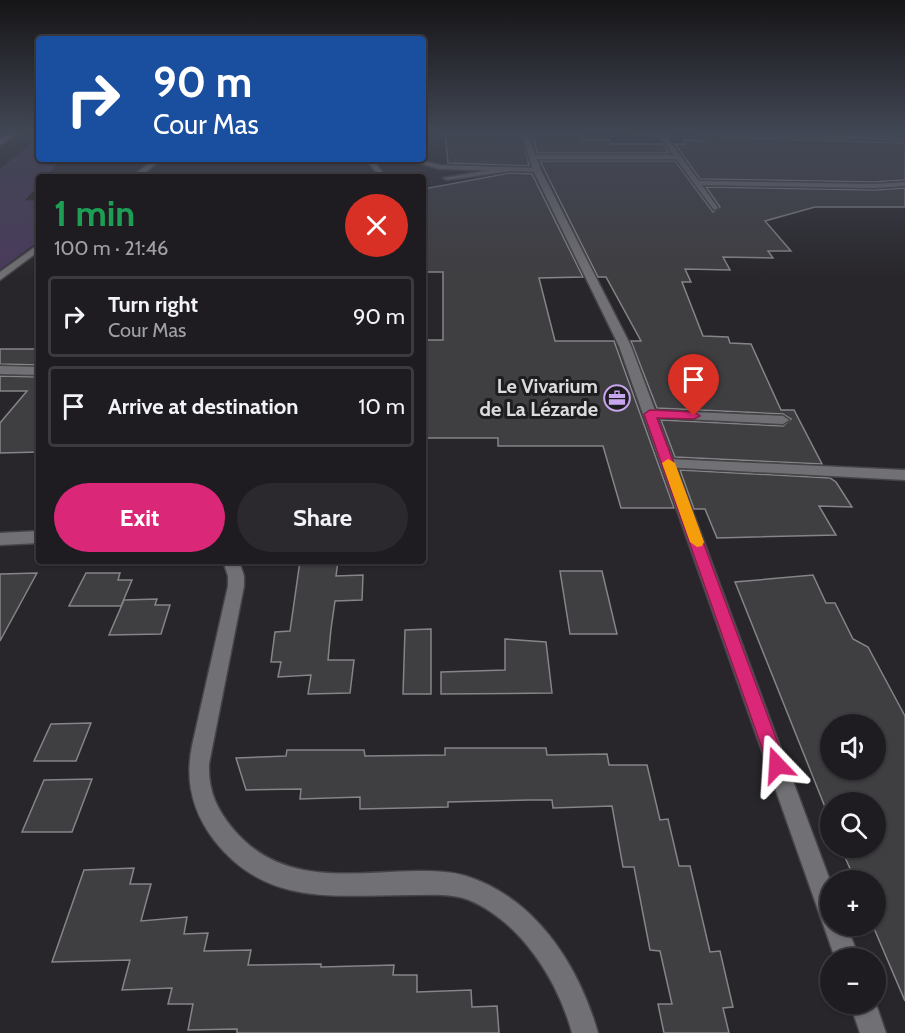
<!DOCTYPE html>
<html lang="en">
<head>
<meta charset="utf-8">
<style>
	body { margin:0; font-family:Cabin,sans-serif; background:#2b292d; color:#f1f3f6; height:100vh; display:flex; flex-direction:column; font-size:22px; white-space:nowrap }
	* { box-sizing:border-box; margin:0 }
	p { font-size:20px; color:#a1a1a5 }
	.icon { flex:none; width:33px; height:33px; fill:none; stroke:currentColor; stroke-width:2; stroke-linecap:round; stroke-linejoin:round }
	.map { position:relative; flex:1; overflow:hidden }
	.details { position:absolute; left:36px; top:174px; width:390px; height:390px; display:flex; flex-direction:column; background:#1e1c20; border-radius:6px; box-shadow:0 2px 4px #0004,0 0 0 2px #3c3a3e }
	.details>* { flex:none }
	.banner { position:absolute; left:36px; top:36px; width:390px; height:126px; border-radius:6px; box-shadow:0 2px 4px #0004,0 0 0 2px #3c3a3e; background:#1a4fa0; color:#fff; overflow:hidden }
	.controls { position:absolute; left:820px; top:714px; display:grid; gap:12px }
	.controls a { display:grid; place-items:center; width:66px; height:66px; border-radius:50%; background:#1e1c20; box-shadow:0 2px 4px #0004,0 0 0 2px #3c3a3e; font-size:30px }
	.pin { position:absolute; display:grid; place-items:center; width:51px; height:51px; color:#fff; margin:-62px -26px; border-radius:50% 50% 50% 0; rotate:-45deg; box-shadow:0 0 6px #0007 }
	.pin .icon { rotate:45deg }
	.me { position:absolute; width:66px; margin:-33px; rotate:340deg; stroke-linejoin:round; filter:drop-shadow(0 0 4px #0008) }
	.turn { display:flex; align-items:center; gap:21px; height:126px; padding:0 18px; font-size:27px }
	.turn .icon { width:78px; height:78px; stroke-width:2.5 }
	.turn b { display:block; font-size:42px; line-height:51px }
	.round { display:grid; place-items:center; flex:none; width:63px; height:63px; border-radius:32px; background:#2b292d }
	.overview { display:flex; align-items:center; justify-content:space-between; height:102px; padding:0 18px }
	h1 { font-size:36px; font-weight:700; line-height:45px; color:#1e9e55 }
	.button { display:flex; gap:12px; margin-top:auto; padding:12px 18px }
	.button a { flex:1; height:69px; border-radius:36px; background:#db2777; color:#fff; font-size:24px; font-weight:700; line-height:69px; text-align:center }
	.button a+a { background:#2b292d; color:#f1f3f6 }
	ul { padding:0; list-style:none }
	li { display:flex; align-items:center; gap:18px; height:81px; margin:0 12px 9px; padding:0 6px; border:3px solid #3c3a3e; border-radius:6px }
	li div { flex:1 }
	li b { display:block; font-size:22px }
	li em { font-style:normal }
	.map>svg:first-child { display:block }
</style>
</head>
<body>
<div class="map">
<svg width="905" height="1033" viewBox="0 0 905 1033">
	<rect width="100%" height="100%" fill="#28262a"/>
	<path fill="#493a5b" d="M39 137V159H61L47 177H39V185L25 200 39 201V241L0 270V169Z"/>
	<path fill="#3f3e41" stroke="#858488" stroke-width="1.5" fill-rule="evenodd" d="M445 132H522L529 166 448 163Z
		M532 132H582V140H609L611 144H663L669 153H537Z
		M704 132H717L722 137 905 143V180L874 182 700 179 675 144H686L684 140 704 141Z
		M540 161H675L713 212 720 207 706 187 874 190 905 188V207H815L765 221 791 251H768L773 258 723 257 730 270 685 269 691 282H682L703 336 728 337 730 343 751 344 781 410H794L822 464 675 457 661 420 783 426 791 419 783 414 657 408 631 341H641L606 277H598Z
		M510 173 532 174 583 277 539 278 555 341H614L674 508H621L603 446H498V438H423V340H443V272H423V189Z
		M0 349H39V365L0 364Z
		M0 376 39 377V452L0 453V423L27 391H0Z
		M680 470 830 478 836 482 852 507 819 506 836 535 717 538 705 509H694Z
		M300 561H338L336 576 363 575 362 600 335 601 331 629 328 660H354L350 693 308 694 311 675 278 677 281 662H271L275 632 290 631Z
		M560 571H602L617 634H570Z
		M37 573 0 641V574Z
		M86 573H120L118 580H132L121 606H69Z
		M813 575 826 603H835L853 639 868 647 905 716V1001L873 926H876V880H855L841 848H876V802H831V822L735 582ZM831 724H876V770H831Z
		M157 599 155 605H170L161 634 109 635 124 600Z
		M431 629V694H403L405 630Z
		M505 639 546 642 552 693 441 694V672L505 670Z
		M91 723 76 761H34L51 724Z
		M445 748H546L547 755 607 754 609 765H647L660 820 668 819 679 866H690L710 952 720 951 733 1007 723 1008 729 1033H664L658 1004H672L660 951 650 950 634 867H623L612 806 553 808 552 800H529L448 802V807L360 809V797L300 799 301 789 246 790 236 758 286 756 287 750H364L365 756 445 755Z
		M92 779 72 832H22L44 780Z
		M134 868 130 884H151L141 921 187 917 184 934 208 933 204 951 251 950 248 965 321 964V967L394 965 393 975H417V992L471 990 472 1007 497 1006 499 1033H237V1029L188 1030 193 1004H168L172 988 122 990 130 960 52 962 84 870Z"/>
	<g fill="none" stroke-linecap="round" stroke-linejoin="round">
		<g stroke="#464447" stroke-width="3">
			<path id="service" d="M366 159H373L382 172H376Z
				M508 167 511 171 447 180 443 178Z
				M650 410 783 416 789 420 783 424 646 417 644 414Z
				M668 459 905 470V480L663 467 661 464Z"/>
		</g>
		<g stroke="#464447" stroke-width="3">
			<path id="minor" d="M663 132 699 181 874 184 905 182V186L874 188 702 185 718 208 714 210 676 159H531L528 157 531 155H673L660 136 630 133Z
				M719 132 905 137V141L722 135Z
				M155 159H162L140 177H131Z
				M403 159H415L440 165 537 168 541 170 537 172 440 169Z
				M39 244V251L0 280V272Z
				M0 366 39 367V375L0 374Z
				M39 531V543L0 545V533Z
				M223 561H239L244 576V586L209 764C208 791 217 810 234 830 283 887 350 872 417 871 433 871 450 871 466 876 536 898 579 966 598 1033H572C558 981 521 922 469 900 451 893 429 895 410 895 335 895 266 907 214 840 192 811 185 781 192 746L228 586V576Z"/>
		</g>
		<g stroke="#464447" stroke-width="3">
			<path id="tertiary" d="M524 132H530V140L541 170 631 346 831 883V926H847L859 958H835L619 346 533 170 524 140Z
				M850 1004H876L886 1033H860Z"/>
		</g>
		<g stroke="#464447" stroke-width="3">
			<path id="motorway" d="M9 132H18L0 145V139Z"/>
		</g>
		<use href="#service" fill="#717074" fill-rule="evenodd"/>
		<use href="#minor" fill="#717074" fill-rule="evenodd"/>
		<use href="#tertiary" fill="#717074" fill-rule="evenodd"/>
		<use href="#motorway" fill="#b190d8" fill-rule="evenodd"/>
	</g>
	<linearGradient id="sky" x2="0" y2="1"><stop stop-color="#161517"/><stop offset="0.48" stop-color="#424755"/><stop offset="1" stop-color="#424755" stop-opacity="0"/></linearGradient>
	<rect width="905" height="277" fill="url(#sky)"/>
	<path fill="#db2777" stroke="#8e194d" stroke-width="1.5" d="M650 410 694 412 700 416 694 419 657 418 786 765 784 771 777 774 770 771 768 765 644 414Z"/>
	<path fill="#f59e0b" d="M668 459 675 463 704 542 702 546 697 547 690 542 662 463Z"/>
	<defs>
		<g id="office-ring" transform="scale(1.35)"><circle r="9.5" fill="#1e1d20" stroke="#c7a6ef" stroke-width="1.5"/><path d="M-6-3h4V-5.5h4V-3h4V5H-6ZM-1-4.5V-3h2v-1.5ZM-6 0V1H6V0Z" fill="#c7a6ef"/></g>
	</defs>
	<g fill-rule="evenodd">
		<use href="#office-ring" x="617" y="398"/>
	</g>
	<g text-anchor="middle" stroke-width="6" stroke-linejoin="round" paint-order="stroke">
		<g font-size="20" font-weight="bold" fill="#dbdbdd" stroke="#1e1d20" text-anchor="end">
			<text x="598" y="393">Le Vivarium<tspan x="598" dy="23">de La Lézarde</tspan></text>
		</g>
	</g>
</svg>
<div class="controls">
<a><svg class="icon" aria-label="sound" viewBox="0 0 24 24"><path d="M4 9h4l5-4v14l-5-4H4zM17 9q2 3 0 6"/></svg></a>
<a><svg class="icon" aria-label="search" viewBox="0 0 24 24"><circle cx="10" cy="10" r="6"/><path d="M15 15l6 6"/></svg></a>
<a>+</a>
<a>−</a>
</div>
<div class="pin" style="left:694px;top:416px;background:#d93025"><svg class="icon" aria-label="arrive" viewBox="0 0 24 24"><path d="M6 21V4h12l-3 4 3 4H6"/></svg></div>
<svg class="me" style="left:777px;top:765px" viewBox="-20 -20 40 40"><path d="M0-17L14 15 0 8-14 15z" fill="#db2777" stroke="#fff" stroke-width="4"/></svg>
<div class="banner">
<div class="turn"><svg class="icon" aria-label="right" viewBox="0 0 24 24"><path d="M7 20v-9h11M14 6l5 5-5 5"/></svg><div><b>90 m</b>Cour Mas</div></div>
</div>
<section class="details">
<div class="overview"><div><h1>1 min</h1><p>100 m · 21:46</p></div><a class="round" style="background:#d93025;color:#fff"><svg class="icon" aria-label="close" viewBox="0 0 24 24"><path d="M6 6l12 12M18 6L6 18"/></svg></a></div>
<ul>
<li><svg class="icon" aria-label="right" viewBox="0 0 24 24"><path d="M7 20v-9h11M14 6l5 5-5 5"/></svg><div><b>Turn right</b><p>Cour Mas</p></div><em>90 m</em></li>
<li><svg class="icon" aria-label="arrive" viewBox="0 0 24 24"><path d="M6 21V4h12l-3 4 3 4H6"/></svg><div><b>Arrive at destination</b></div><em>10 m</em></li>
</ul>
<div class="button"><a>Exit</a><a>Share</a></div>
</section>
</div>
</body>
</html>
